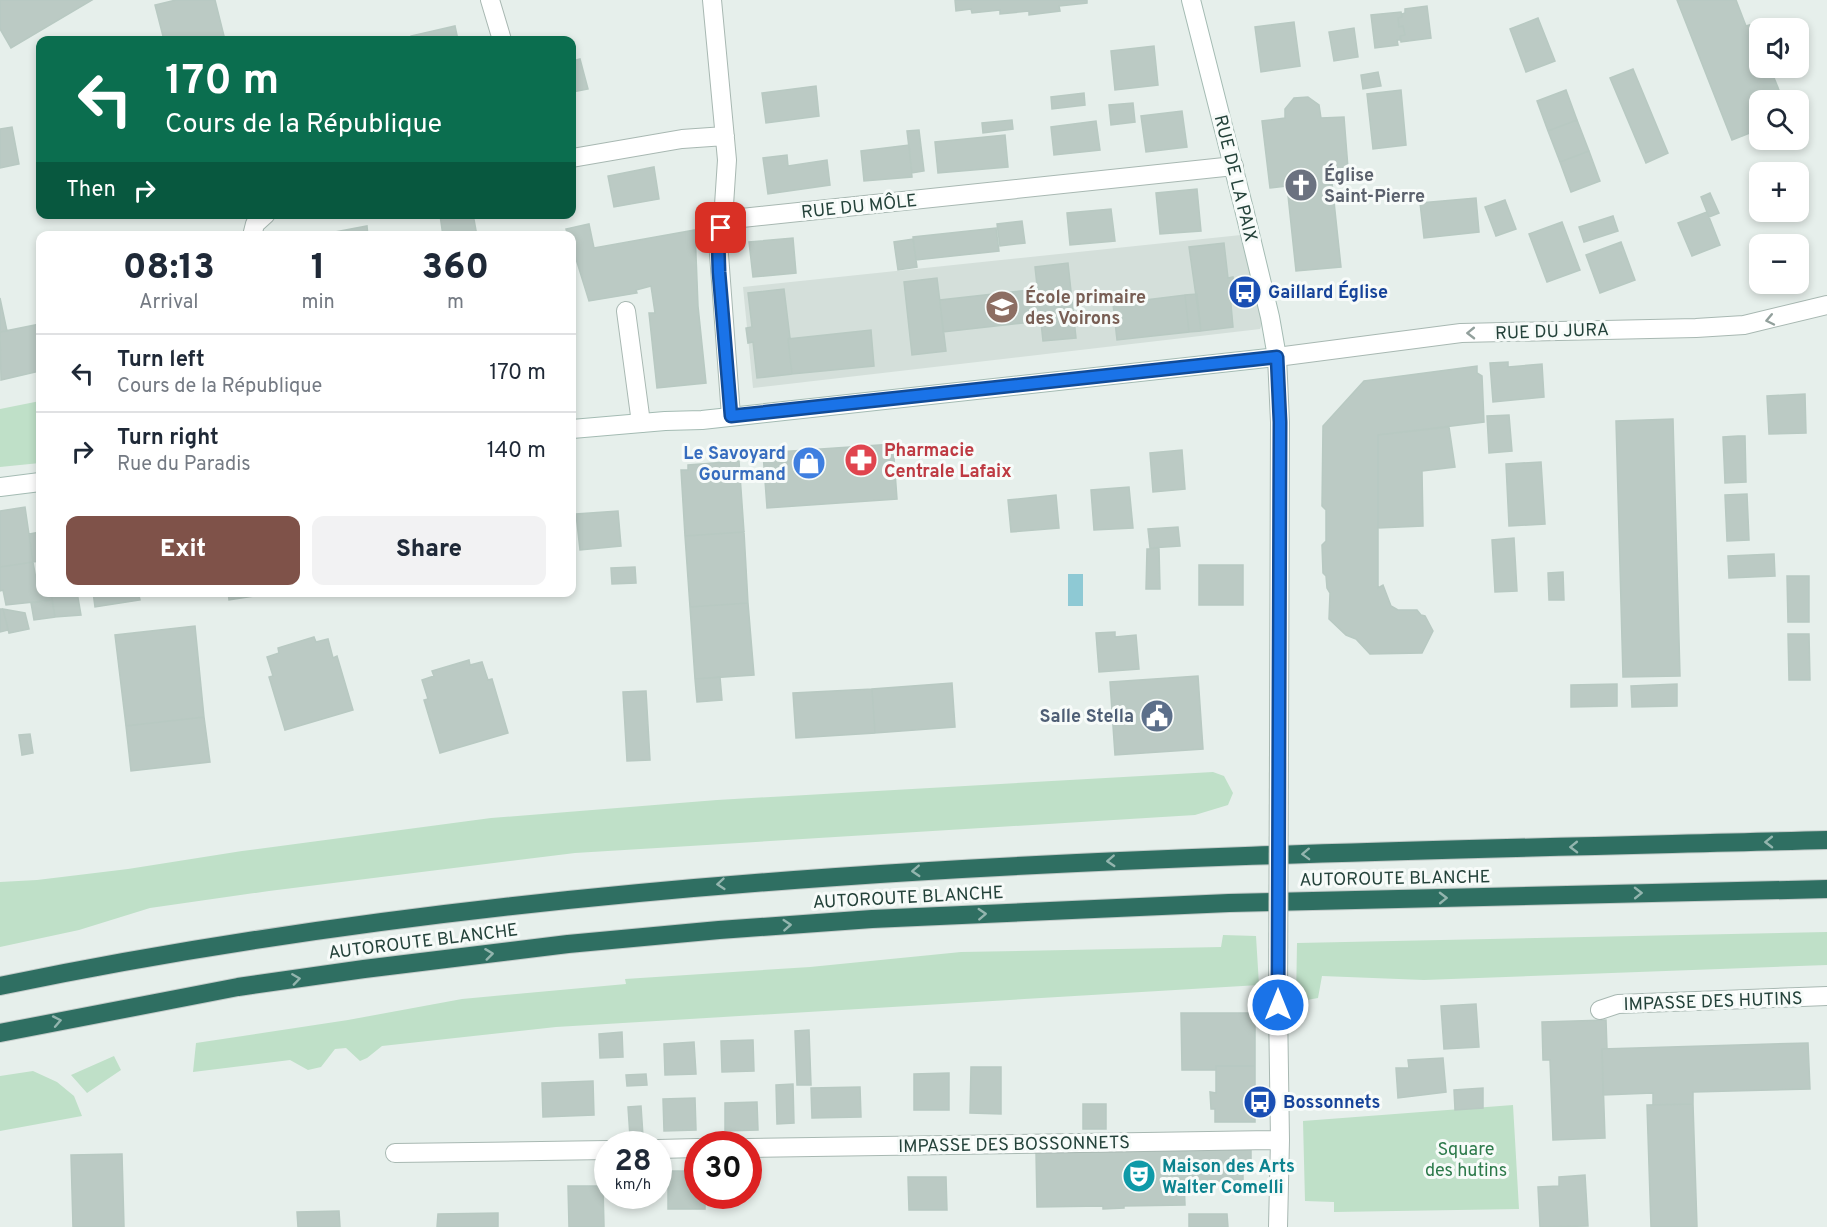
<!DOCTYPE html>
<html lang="en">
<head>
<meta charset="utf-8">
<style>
	body { margin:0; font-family:Overpass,sans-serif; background:#f2f2f3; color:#1f2937; height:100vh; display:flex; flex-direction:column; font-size:22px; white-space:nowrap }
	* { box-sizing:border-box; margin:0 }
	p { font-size:20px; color:#747a83 }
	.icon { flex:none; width:33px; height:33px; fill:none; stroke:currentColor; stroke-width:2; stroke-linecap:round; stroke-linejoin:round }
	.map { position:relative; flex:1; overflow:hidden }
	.sheet { position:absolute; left:36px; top:231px; width:540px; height:366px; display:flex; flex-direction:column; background:#fff; border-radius:12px; box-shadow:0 3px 9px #0003 }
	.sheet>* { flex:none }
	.banner { position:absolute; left:36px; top:36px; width:540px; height:183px; border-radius:12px; box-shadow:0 3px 9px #0003; background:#0b6e4f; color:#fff; overflow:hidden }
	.buttons { position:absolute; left:1749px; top:18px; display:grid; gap:12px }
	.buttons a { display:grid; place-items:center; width:60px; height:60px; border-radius:12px; background:#fff; box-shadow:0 3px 9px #0003; font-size:30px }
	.speed { position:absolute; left:594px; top:1131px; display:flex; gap:12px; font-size:30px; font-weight:700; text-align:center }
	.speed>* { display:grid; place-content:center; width:78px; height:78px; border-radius:50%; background:#fff; box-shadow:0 3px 9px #0003; line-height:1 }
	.speed small { font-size:15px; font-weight:400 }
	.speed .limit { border:9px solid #d22; background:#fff; color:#111 }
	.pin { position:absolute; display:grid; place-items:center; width:51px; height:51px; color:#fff; margin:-26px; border-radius:12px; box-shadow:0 3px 9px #0006 }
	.me { position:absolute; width:66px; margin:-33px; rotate:0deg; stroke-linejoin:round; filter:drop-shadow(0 0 4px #0008) }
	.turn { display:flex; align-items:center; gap:21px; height:126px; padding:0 30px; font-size:27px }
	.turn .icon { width:78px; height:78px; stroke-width:2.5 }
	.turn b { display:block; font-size:42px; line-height:51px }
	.then { display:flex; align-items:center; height:57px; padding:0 30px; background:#0003; gap:12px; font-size:22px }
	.eta { display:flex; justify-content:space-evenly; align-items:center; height:102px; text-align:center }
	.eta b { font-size:36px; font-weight:800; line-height:42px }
	.button { display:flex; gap:12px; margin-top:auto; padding:12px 30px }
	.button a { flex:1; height:69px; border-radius:12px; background:#7f5249; color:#fff; font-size:24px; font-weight:800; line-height:69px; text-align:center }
	.button a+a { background:#f2f2f3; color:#1f2937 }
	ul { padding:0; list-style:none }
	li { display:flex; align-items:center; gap:18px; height:78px; padding:0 30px; border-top:2px solid #e0e1e3 }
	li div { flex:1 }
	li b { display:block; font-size:22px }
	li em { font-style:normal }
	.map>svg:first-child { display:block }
</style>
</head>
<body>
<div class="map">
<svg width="1827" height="1227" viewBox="0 0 1827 1227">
	<rect width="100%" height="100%" fill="#e6efeb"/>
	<path fill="#d4dfda" d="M1241 235 1263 322 1260 329 753 388 743 287Z"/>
	<path fill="#bfe0c8" d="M40 401V463L0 467V409Z
		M1213 772 1224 776 1233 793 1228 805 1195 815 575 853 269 891 150 908 79 930 0 947V882L37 880 128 869 242 851 491 818 717 800Z
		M1827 932V965L1424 980 1322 976 1318 998 1296 1002 1297 943Z
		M1223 935 1256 936 1259 985 556 1027 382 1046 367 1058 360 1061 346 1048 335 1049 321 1067 308 1070 290 1060 193 1072 196 1043 348 1020 462 999 626 984 625 979 810 967 961 952 1221 947Z
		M114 1056 121 1070 87 1093 71 1075Z
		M33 1071 57 1082 74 1096 82 1116 0 1131V1076Z
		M1513 1105 1519 1209 1334 1212V1202L1305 1201 1303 1121Z"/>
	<path fill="#8ec9d4" d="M1083 574V606H1068V574Z"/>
	<path fill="#bbcac4" stroke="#b8c9c2" stroke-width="1.5" d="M0 0H92L11 48 0 29Z
		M176 0H215L225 40H164L155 5Z
		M955 0H1087V3L1059 6 1060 11 1029 15V11L1000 14V10L972 13 971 9 956 11Z
		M1677 0H1736L1746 26 1753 24 1760 41V68H1770L1783 100H1760V129L1732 140Z
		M1427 6 1431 38 1401 42 1400 36 1405 35 1403 26 1399 27 1398 18 1402 17V14L1405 13V9Z
		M1401 12 1402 17 1398 18 1399 27 1403 26 1405 35 1400 36 1401 40H1397L1398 45 1375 48 1371 15Z
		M1538 18 1555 61 1526 72 1510 29Z
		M1294 22 1300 66 1261 72 1255 27Z
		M455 26 458 40H412L411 36Z
		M1354 28 1358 57 1334 61 1329 32Z
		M1154 46 1158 85 1115 90 1111 51Z
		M580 59 588 89 572 92V61Z
		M1633 69 1668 153 1646 163 1610 78Z
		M1378 72 1381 86 1363 89 1361 75Z
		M816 86 819 116 766 123 762 93Z
		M1401 90 1406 145 1373 149 1367 94Z
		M1566 90 1577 120 1548 131 1537 101Z
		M1084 93 1085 105 1052 109 1051 97Z
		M1308 97 1319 105 1321 118 1344 117 1349 181 1332 183 1341 267 1296 271 1287 186 1270 188 1262 121 1285 118V109L1294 98Z
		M1133 103 1135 122 1111 125 1109 105Z
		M1182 111 1187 147 1146 152 1141 116Z
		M1012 120 1013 129 983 133 982 123Z
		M1577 120 1589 151 1560 162 1548 131Z
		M1096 121 1100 150 1054 155 1051 127Z
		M12 127 19 164 0 168V129Z
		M919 130 924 171 912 173 907 131Z
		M1005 135 1008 167 938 173 935 142Z
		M909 145 912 177 864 181 861 151Z
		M1589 151 1600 181 1571 192 1560 162Z
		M787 155 788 166 827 160 830 185 768 194 763 158Z
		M654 167 659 199 614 207 608 176Z
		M1197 189 1201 231 1160 234 1156 193Z
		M1710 193 1719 213 1709 217 1701 197Z
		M1476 198 1479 232 1424 238 1420 203Z
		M1505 200 1516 229 1496 236 1485 207Z
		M1111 209 1115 241 1070 245 1067 213Z
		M1707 212 1720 245 1692 256 1678 223Z
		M473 214 477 236H443L440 215Z
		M1613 216 1618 231 1584 242 1579 227Z
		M1022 221 1025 243 1000 246 997 224Z
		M1562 222 1580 270 1547 282 1529 234Z
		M589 224 594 248 695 230 698 306 706 383 657 388 649 313H655L651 286 636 290 637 293 589 301 572 246V236H568L566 229Z
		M367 226 368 236H325L324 234Z
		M996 228 999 251 916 260 913 237Z
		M793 238 796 273 753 277 749 242Z
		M913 239 917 267 898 270 894 242Z
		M1621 242 1635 280 1600 293 1586 255Z
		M1224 243 1228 278 1233 277 1234 292 1230 293 1233 327 1201 331 1189 247Z
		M1068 263 1076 338 1043 341 1035 267Z
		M937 278 946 351 912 355 904 282Z
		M784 289 790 338 788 339 792 374 757 378 753 342 748 343 746 328 752 327 748 293Z
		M1037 289 1041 321 943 332 940 300Z
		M1197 294 1201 331 1189 332 1185 295Z
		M1185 295 1189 332 1117 340 1113 304Z
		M0 298 7 331 0 332Z
		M40 324V371L1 380 0 332Z
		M871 330 874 366 792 374 788 339Z
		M1508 362V367L1542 364 1544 397 1493 402 1490 363Z
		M1477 366V373L1482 376 1484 422 1378 435V588L1383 585 1391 606 1398 610H1417L1421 615 1425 616 1433 631 1422 653 1370 654 1356 639 1346 635 1329 619 1330 593 1327 588 1326 576 1323 573 1322 545 1326 541V510L1322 506 1323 426 1364 381Z
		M1805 394 1806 433 1769 434 1767 396Z
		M1509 415 1512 451 1489 453 1487 416Z
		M1673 419 1680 676 1623 677 1616 421Z
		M1449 427 1455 467 1422 471 1423 526 1378 528V435Z
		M1738 436H1745L1746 482 1725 483 1723 437Z
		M893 444 897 499 767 508 763 453Z
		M1182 450 1185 489 1153 492 1150 453Z
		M739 461 744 532 685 536 681 470H688V465Z
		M1541 462 1545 524 1509 526 1506 464Z
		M1129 487 1133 528 1094 530 1091 490Z
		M1747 494 1749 540 1727 541 1725 495Z
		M1056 495 1059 528 1011 532 1008 500Z
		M25 507 33 562 0 567V511Z
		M618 511 621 546 580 550 576 514Z
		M1178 527 1180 546 1150 548 1148 529Z
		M40 532V561L33 562 29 534Z
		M744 532 748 603 690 607 685 536Z
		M1514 538 1517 591 1495 592 1492 540Z
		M1159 548 1160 589H1146L1147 549Z
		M1774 554 1775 576 1729 578 1728 556Z
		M33 562 37 585 40 584V592H51L52 600 6 605 3 590 0 591V567Z
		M1199 565H1243V605H1199Z
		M635 567 636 583 612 584 611 568Z
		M1563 572 1564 600H1549L1548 573Z
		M1787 576H1809V622H1788Z
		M51 592H77L81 615 55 617Z
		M93 592H138L140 600 95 607Z
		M228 592H280L229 600Z
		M52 600 55 617 34 620 31 603Z
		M748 603 754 675 695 679 690 607Z
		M0 609H3L8 630 0 632Z
		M3 609 25 613 29 629 9 633Z
		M195 626 204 717 126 726 115 635Z
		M1115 632V637L1136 635 1139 669 1099 672 1096 633Z
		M1788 634H1809L1810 680H1789Z
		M314 637 316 642 328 639 333 658 337 656 353 710 285 730 269 677 273 676 267 657 279 653 278 648Z
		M469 660 470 665 482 662 488 680 492 679 508 733 440 753 424 700 428 699 422 680 434 676 432 671Z
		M1198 676 1203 749 1115 755 1110 682Z
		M720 677 722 700 697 702 695 679Z
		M952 683 955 727 875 733 872 689Z
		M1617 684V706L1571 707V685Z
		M1677 684V706L1632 707 1631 686Z
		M872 689 875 733 796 738 793 693Z
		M646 691 650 760 627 761 623 692Z
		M204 717 210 762 131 771 126 726Z
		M30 734 33 753 22 755 19 735Z
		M1476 1004 1479 1047 1444 1049 1441 1006Z
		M1181 1013H1255V1066H1216V1070H1182Z
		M1606 1020 1607 1049H1602L1605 1138 1553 1140 1550 1060H1543L1542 1022Z
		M809 1030 811 1085H797L795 1031Z
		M622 1032 623 1057 600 1058 599 1034Z
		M753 1040 754 1071 722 1072 721 1041Z
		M694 1042 696 1074 665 1075 664 1044Z
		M1808 1043 1810 1089 1693 1092V1104L1653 1105V1093L1603 1095 1602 1049Z
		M1443 1058 1446 1092 1398 1098 1396 1068H1409L1408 1060Z
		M1216 1066H1255V1122H1215V1109H1211L1210 1092 1216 1093Z
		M971 1067H1001V1114L970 1113Z
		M949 1073V1110H914V1074Z
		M646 1074 647 1085 627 1086 626 1075Z
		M593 1081 594 1115 543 1117 542 1083Z
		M793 1084 794 1123 777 1124 776 1085Z
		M860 1087 861 1117 812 1118 811 1088Z
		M1483 1088V1108L1455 1110 1454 1090Z
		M695 1098 696 1130 664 1131 663 1099Z
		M757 1102 758 1130 725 1131V1103Z
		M1083 1104H1106V1129H1083Z
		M1693 1104 1697 1227H1651L1647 1105Z
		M641 1106 643 1136 630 1137 628 1107Z
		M1251 1147V1171L1243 1170V1181H1184L1185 1205 1124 1206V1208L1103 1209V1206L1037 1207 1036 1152Z
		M122 1154 124 1227H73L71 1155Z
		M668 1171H698V1196H705V1209H668Z
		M1585 1175 1588 1226 1540 1227 1538 1187 1559 1186V1177Z
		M908 1177H946L947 1210H909Z
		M568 1186H603L604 1227H569Z
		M339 1211 340 1227H298L297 1212Z
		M498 1213V1227H437L438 1214Z
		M1189 1214H1227L1228 1227H1189Z"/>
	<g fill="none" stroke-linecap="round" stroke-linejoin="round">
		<g stroke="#a8b8b2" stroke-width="20">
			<path id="street" d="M490 0 502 40
				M712 0 727 160 723 220 718 241 731 416
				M572 158 682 139 725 136
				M723 220 1234 166
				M252 236 255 224 266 214
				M626 311 641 423
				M1279 750 1280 422 1277 357 1461 333 1696 328 1744 325 1827 305
				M1600 1010 1618 1004 1827 996
				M748 1148 1280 1140
				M658 1149 698 1148
				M395 1153 608 1150
				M1278 1227 1280 1140 1278 1005"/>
		</g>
		<g stroke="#a4bbb3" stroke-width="20">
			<path id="secondary" d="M572 429 665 421 702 420 1277 357 1270 317 1244 209 1191 0
				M0 487 40 482"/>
		</g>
		<g stroke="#c2cac8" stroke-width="20">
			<path id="highway" d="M0 986C601 861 1216 856 1827 840
				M0 1033 238 987 364 969 568 944 719 930 872 919 1229 903 1827 889"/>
		</g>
		<use href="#street" stroke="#fff" stroke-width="18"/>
		<use href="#secondary" stroke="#fff" stroke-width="18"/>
		<use href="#highway" stroke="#2f6f62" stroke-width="18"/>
		<g stroke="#a8b8b2" stroke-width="20" stroke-linecap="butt">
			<path id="street-bridge" d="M1278 1005 1279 750"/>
		</g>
		<use href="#street-bridge" stroke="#fff" stroke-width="18"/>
	</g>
	<defs><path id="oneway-chevron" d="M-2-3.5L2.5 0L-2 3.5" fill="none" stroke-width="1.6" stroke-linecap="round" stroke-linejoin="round" transform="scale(1.5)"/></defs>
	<g stroke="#92a09c">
		<use href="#oneway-chevron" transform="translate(1770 320) rotate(168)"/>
		<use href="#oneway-chevron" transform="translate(1471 333) rotate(179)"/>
	</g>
	<g stroke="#93b5ae">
		<use href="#oneway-chevron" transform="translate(1769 842) rotate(179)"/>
		<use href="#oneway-chevron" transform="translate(1574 847) rotate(179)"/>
		<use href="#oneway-chevron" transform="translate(1306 854) rotate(178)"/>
		<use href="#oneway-chevron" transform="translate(1111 861) rotate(177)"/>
		<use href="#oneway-chevron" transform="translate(916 871) rotate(177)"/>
		<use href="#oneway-chevron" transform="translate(721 884) rotate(175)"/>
		<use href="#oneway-chevron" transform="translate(1638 893) rotate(-1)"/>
		<use href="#oneway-chevron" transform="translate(1443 898) rotate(-1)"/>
		<use href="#oneway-chevron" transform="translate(982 914) rotate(-3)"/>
		<use href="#oneway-chevron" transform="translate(787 925) rotate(-4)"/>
		<use href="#oneway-chevron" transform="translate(489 954) rotate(-7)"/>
		<use href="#oneway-chevron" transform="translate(296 979) rotate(-8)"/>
		<use href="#oneway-chevron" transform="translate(57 1021) rotate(-11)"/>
	</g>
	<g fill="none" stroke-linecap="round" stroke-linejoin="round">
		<g stroke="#114b97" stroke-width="15">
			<path id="route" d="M721 228 718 241 719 272 731 416 1277 357 1280 422 1278 1005"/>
		</g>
		<use href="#route" stroke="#1a73e8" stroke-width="10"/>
	</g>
	<defs>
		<g id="church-disc" transform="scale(1.725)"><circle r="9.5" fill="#6b7280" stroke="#f7fbf9"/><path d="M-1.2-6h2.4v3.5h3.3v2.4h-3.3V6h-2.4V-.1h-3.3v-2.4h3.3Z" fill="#fff"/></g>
		<g id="bus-disc" transform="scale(1.725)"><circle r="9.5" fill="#1a4fb4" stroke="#f7fbf9"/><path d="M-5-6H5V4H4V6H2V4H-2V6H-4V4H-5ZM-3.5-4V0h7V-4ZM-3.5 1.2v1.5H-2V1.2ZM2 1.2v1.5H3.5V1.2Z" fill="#fff"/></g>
		<g id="school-disc" transform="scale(1.725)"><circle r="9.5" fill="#8d6e63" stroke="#f7fbf9"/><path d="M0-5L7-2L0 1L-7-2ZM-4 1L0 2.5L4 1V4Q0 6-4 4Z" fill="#fff"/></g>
		<g id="pharmacy-disc" transform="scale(1.725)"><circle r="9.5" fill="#e0444e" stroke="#f7fbf9"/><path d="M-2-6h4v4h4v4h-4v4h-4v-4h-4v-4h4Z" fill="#fff"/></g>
		<g id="shop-disc" transform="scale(1.725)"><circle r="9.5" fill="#3f7fe0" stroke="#f7fbf9"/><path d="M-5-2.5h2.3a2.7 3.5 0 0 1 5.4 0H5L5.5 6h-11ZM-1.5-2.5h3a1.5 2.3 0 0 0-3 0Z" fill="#fff"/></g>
		<g id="civic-disc" transform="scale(1.725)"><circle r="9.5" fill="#5c6f8a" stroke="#f7fbf9"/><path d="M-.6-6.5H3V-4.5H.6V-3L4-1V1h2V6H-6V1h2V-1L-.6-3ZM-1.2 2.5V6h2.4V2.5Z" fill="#fff"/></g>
		<g id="theatre-disc" transform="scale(1.725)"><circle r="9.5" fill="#0f9aa8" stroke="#f7fbf9"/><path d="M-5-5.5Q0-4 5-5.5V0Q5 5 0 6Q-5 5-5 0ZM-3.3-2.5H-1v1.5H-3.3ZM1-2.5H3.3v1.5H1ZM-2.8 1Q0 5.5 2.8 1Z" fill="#fff"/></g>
	</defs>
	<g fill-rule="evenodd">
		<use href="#church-disc" x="1301" y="185"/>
		<use href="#bus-disc" x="1245" y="292"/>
		<use href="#school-disc" x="1002" y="307"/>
		<use href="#pharmacy-disc" x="861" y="460"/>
		<use href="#shop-disc" x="809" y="463"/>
		<use href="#civic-disc" x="1157" y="716"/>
		<use href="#bus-disc" x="1260" y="1102"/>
		<use href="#theatre-disc" x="1139" y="1176"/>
	</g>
	<g text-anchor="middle" stroke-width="6" stroke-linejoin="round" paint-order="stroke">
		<g font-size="18" font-weight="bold" fill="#5b616d" stroke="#f7fbf9" text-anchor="start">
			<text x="1324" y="181">Église<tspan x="1324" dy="21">Saint-Pierre</tspan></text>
		</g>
		<g font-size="18" fill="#24423a" stroke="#f7fbf9">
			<text transform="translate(1236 178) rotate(76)" y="6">RUE DE LA PAIX</text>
			<text transform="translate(859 206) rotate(-6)" y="6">RUE DU MÔLE</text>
			<text transform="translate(1552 331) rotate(-2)" y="6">RUE DU JURA</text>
			<text transform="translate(1395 878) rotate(-1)" y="6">AUTOROUTE BLANCHE</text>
			<text transform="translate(908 897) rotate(-3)" y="6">AUTOROUTE BLANCHE</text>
			<text transform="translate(423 941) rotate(-7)" y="6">AUTOROUTE BLANCHE</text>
			<text transform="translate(1713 1001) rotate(-2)" y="6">IMPASSE DES HUTINS</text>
			<text transform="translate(1014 1144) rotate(-1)" y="6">IMPASSE DES BOSSONNETS</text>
		</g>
		<g font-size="18" font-weight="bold" fill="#164399" stroke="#f7fbf9" text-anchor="start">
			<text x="1268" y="298">Gaillard Église</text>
			<text x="1283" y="1108">Bossonnets</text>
		</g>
		<g font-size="18" font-weight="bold" fill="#785e54" stroke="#f7fbf9" text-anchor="start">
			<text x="1025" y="303">École primaire<tspan x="1025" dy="21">des Voirons</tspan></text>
		</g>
		<g font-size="18" font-weight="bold" fill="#be3a42" stroke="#f7fbf9" text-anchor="start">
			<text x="884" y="456">Pharmacie<tspan x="884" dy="21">Centrale Lafaix</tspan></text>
		</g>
		<g font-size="18" font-weight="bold" fill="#366cbe" stroke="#f7fbf9" text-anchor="end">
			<text x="786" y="459">Le Savoyard<tspan x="786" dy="21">Gourmand</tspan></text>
		</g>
		<g font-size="18" font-weight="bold" fill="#4e5e75" stroke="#f7fbf9" text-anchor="end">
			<text x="1134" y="722">Salle Stella</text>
		</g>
		<g font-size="18" fill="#2d7a4b" stroke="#f7fbf9">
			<text x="1466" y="1155">Square<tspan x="1466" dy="21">des hutins</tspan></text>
		</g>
		<g font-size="18" font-weight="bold" fill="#0d838f" stroke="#f7fbf9" text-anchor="start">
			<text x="1162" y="1172">Maison des Arts<tspan x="1162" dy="21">Walter Comelli</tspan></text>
		</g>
	</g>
</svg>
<div class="buttons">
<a><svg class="icon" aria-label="sound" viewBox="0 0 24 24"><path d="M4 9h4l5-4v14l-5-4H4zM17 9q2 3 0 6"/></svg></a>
<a><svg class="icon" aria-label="search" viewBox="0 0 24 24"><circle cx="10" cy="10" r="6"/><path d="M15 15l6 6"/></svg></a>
<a>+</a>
<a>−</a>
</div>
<div class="speed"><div>28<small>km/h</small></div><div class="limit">30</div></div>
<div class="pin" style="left:721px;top:228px;background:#d93025"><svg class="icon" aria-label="arrive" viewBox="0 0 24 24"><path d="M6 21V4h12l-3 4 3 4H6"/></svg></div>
<svg class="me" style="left:1278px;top:1005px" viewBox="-20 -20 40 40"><circle r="17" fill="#1a73e8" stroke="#fff" stroke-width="3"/><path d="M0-11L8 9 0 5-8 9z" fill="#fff"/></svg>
<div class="banner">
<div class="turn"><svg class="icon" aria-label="left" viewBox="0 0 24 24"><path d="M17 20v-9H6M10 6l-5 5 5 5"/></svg><div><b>170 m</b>Cours de la République</div></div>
<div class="then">Then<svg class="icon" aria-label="right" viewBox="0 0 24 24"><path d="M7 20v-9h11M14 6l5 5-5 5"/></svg></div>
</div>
<section class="sheet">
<div class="eta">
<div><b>08:13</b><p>Arrival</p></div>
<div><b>1</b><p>min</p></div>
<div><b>360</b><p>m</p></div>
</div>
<ul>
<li><svg class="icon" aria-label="left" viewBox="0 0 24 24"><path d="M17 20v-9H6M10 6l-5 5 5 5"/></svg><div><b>Turn left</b><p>Cours de la République</p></div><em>170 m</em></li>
<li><svg class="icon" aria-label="right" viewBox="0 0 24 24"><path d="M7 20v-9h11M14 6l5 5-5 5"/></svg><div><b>Turn right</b><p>Rue du Paradis</p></div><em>140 m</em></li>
</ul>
<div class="button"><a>Exit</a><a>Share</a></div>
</section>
</div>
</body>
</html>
